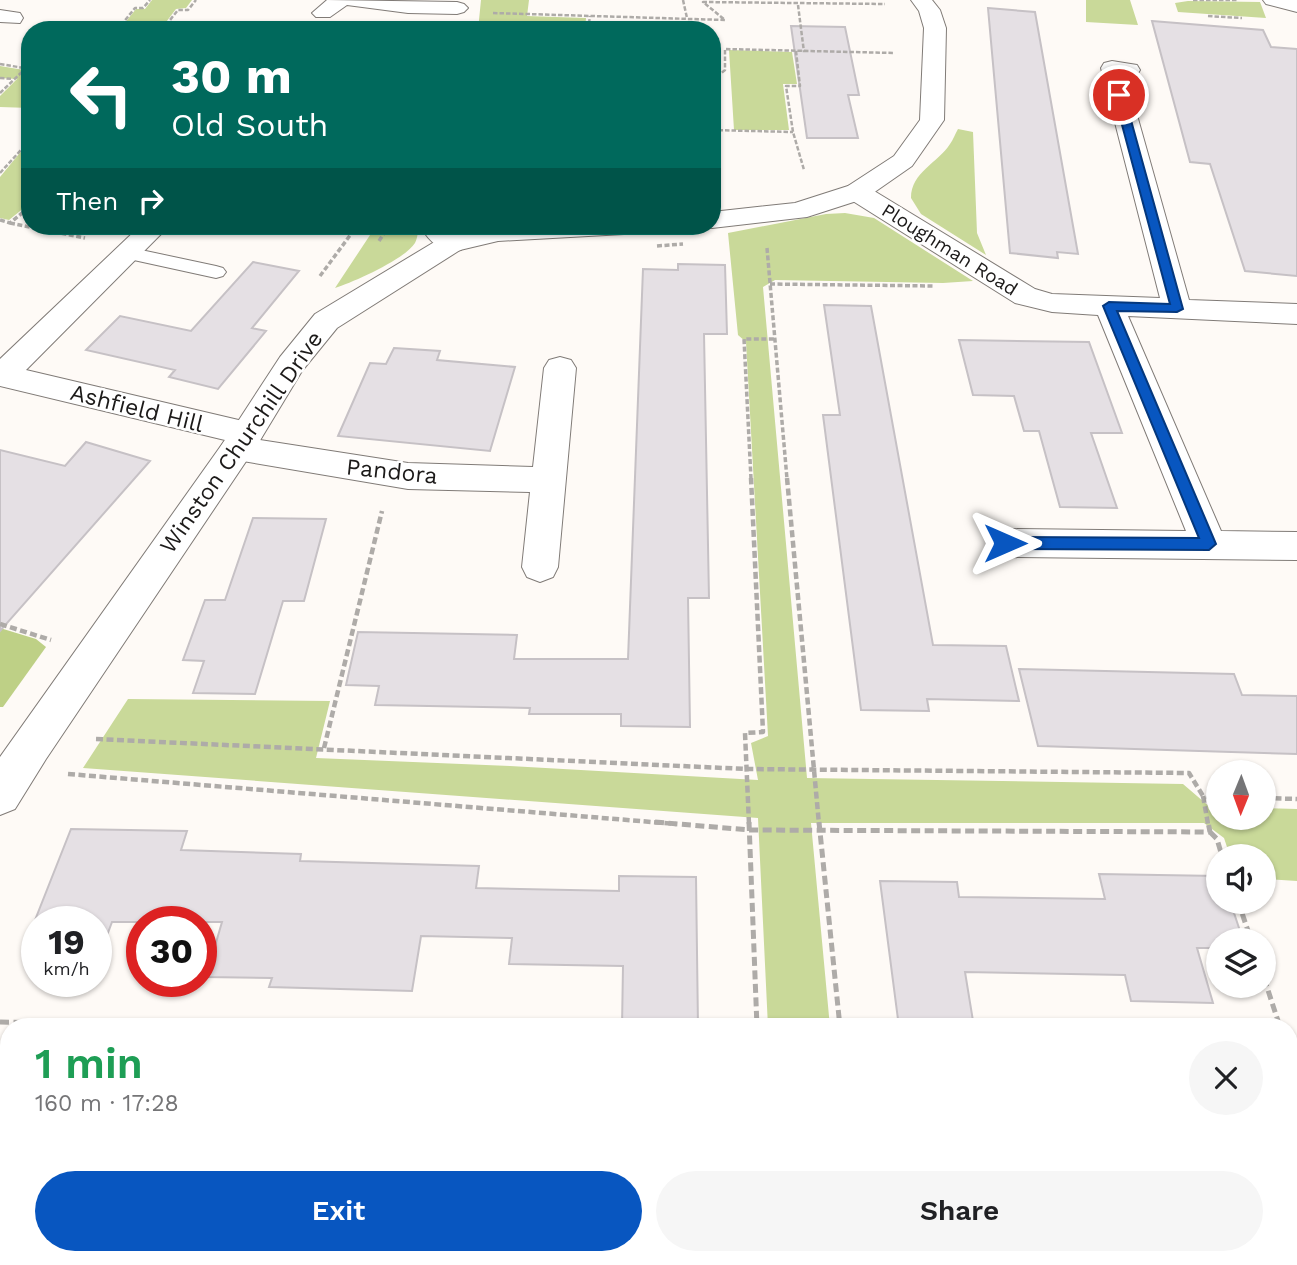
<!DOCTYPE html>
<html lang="en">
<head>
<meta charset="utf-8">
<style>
	body { margin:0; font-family:"Work Sans",sans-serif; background:#f6f6f6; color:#202124; height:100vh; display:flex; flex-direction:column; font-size:26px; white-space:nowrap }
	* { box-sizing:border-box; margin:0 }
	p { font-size:23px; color:#757577 }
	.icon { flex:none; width:38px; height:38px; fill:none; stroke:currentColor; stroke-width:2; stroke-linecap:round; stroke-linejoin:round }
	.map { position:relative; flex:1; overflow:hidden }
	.side { position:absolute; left:0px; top:1018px; width:1298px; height:247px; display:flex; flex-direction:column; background:#fff; border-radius:28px 28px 0 0; box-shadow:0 2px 5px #0004 }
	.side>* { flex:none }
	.hud { position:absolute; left:21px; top:21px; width:700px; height:214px; border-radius:28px; box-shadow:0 2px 5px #0004; background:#00695c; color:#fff; overflow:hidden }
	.needle { width:46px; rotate:181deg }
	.tools { position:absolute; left:1206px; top:760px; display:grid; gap:14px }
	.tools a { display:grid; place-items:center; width:70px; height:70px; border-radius:50%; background:#fff; box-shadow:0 2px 5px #0004; font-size:35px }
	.speed { position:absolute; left:21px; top:906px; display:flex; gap:14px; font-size:35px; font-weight:700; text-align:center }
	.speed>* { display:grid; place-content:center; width:91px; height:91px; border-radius:50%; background:#fff; box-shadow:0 2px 5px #0004; line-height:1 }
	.speed small { font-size:18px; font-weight:400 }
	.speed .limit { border:10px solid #d22; background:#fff; color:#111 }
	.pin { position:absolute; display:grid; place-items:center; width:60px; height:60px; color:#fff; margin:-30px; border:4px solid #fff; border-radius:50%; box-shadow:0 2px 7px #0007 }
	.me { position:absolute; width:77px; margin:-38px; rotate:90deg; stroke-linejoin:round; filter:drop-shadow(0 0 5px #0008) }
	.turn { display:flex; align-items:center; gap:24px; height:147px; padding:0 35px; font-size:32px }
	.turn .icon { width:91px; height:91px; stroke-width:2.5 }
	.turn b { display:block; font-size:49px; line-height:60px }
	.then { display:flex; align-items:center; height:66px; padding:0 35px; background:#0003; gap:14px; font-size:26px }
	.round { display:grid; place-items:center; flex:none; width:74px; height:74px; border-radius:37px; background:#f6f6f6 }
	.summary { display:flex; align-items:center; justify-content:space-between; height:119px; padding:0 35px }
	h1 { font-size:42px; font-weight:600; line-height:52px; color:#1e9e55 }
	.primary-button { display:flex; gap:14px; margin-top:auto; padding:14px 35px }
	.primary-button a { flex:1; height:80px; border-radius:42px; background:#0856c0; color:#fff; font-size:28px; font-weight:600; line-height:80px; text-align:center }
	.primary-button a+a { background:#f6f6f6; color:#202124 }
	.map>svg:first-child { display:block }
</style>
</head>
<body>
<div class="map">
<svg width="1297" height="1265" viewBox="0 0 1297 1265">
	<rect width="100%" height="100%" fill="#fefaf6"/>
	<path fill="#c9d999" d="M152 0H192L186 8 176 9 160 30H119L136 9H145Z
		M481 0H529L527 16 586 18 585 30H478Z
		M1086 0H1130L1138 25 1086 22Z
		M1188 1 1260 2 1266 18 1178 12 1175 3Z
		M729 50 792 52 797 84H783L789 130H734Z
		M0 66 30 71V108L0 107V96L17 79 0 78Z
		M958 129 973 132 977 233 986 255 921 214 911 198C911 172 938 163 950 144 953 140 955 134 958 129Z
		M28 143 30 203 9 220 0 218V177Z
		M845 213 874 218 973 281 943 283 775 280 763 287 807 778 1183 784 1211 808H1218V817H1264V808L1297 809V881L1264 879V856H1230L1224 838 1204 823H811L830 1027H768L758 818 83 768 128 699 330 701 316 758 510 766 758 780 751 743 768 736 746 342 738 335 728 233 826 214Z
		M376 226H418C418 231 418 237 415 243 405 259 354 282 335 288Z
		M777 1257H851L852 1265H777Z"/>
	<path fill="#bed086" d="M0 628 36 639 46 647 3 707H0Z"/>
	<path fill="#e5e0e4" stroke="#c6c1c5" stroke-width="2" d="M988 8 1035 12 1078 254 1057 252 1058 258 1010 253Z
		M1152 21 1263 30 1271 47 1297 49V276L1245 271 1210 164 1190 162Z
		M791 26 845 27 859 95H848L858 138H807Z
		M253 262 299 271 252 328 266 331 218 389 169 377 175 370 86 350 120 316 191 331Z
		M678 264 725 265 727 334H704L709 598H688L690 727 621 726V714H529L530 708 375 705 379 686 346 685 358 632 517 635 514 659H628L643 269 678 270Z
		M824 305 871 306 933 645 1006 646 1019 701 927 699 929 711 861 710 823 415H840Z
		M959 340 1089 342 1122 433H1091L1117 508 1060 507 1039 431H1024L1014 396 973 395Z
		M394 348 440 351 437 360 515 367 490 451 338 436 370 363 386 364Z
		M86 442 150 461 0 631V450L65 466Z
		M253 518 326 519 304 601H283L255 694 193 693 204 661 183 660 205 600H225Z
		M1019 669 1234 674 1242 695 1297 696V754L1038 746Z
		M71 829 187 831 181 850 301 854 300 861 479 866 476 888 619 891V876L696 877 698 1027H622L623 966 509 964 512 938 421 936 412 991 269 987 272 978 206 977 222 922H112L102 949H96V922H37V948H24Z
		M1099 874 1218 876V901H1230L1243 940H1218V948H1197L1213 1003 1131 1001 1125 975 965 972 974 1027H899L880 881 957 882 959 897 1105 899Z"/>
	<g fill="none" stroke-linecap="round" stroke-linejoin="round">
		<g stroke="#807b77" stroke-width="2">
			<path id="lane" d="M127 247 216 266 223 268 226 272 223 276 216 278 120 257 117 253Z"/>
		</g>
		<g stroke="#807b77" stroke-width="2">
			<path id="street" d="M327 0 457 2 464 4 468 8 464 12 457 14 408 13 347 5 330 17H316L312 13Z
				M1263 0H1297V12L1266 4Z
				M0 10 20 13 23 18 20 23 0 22Z
				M1112 61 1137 65 1140 70 1137 75 1126 76 1189 300 1297 304V324L1128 316 1221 531 1297 532V560L1005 557 992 553 987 543 992 533 1005 529 1186 531 1098 315 1052 312 1015 303 848 198 844 192 848 186 857 184 866 186 1035 289 1052 294 1160 298 1101 68 1104 63Z
				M140 226H169L26 370 247 422 259 426 263 434 260 440 408 463 533 467 544 368 549 360 560 357 571 360 576 368 558 567 553 577 540 582 527 577 522 567 530 492 408 489 237 460 225 457 220 448 225 440 0 386V359Z
				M420 226H448L465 244 461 250C442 255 429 241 420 226Z
				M1191 1256H1247L1249 1265H1193Z"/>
		</g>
		<g stroke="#807b77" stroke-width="2">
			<path id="secondary" d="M911 0H932L940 10 946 28 944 120 912 166 866 198 807 217 712 228 703 226H712V212L795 203 848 186 894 156 920 120 924 28 919 11Z
				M494 226H638L634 232 624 234 498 241 460 250 337 328 302 371 259 442 46 759 15 809 0 815V757L235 426 280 357 315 314 441 238Z"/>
		</g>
		<path stroke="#aeaba8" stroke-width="2.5" stroke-dasharray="4.5 2" stroke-linecap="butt" d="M683 0 687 18
			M1193 0H1237
			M798 5 804 52
			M493 13 725 20 703 2 885 4
			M1208 16 1242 18
			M117 30 135 8H143L150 0
			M162 30 178 10H188L196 0
			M588 30 590 16
			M796 51 800 86H786L793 132 804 170
			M0 64 30 69
			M0 78 13 79
			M712 81 725 70V49L894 53
			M0 93 25 69
			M712 130 793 132
			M0 173 30 140
			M25 210 30 206"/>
		<path stroke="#aeaba8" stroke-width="3.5" stroke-dasharray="5 2.5" stroke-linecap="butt" d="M0 220 10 223 27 209
			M10 223 85 238
			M379 241 389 226
			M657 246 683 244
			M767 248 787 479
			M320 276 357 226
			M770 284 934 286
			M751 479 744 339H774"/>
		<path stroke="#aeaba8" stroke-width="4.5" stroke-dasharray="7 3.5" stroke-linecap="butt" d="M787 478 819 824
			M0 624 51 640
			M96 739 746 769 1189 773 1203 796 1218 797
			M324 748 382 511
			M68 774 676 824
			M1203 796 1208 824
			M1264 798 1297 799
			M749 824 745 733 763 732 751 478"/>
		<path stroke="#aeaba8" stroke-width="5" stroke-dasharray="9 4.5" stroke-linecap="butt" d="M655 822 750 830 1210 832 1208 822
			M749 822 757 1027
			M819 822 840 1027
			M1210 832 1217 839 1222 856
			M1238 901 1251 940
			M1264 978 1280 1027
			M0 1022 204 1027
			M1290 1181H1297
			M766 1256V1265
			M863 1256 864 1265
			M192 1265 194 1256"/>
		<use href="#lane" fill="#fff" fill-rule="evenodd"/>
		<use href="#street" fill="#fff" fill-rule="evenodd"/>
		<use href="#secondary" fill="#fff" fill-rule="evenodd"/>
	</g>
	<path fill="#0856c0" stroke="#05387d" stroke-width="2" d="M1119 92 1124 95 1183 309 1177 312 1117 311 1216 544 1209 550 1005 549 997 543 1005 537 1199 538 1103 306 1109 302 1170 304 1114 95Z"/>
	<g text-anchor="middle" stroke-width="5" stroke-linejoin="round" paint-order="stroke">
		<g font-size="19" fill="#1c1a19" stroke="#fff">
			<text transform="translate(950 249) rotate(32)" y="7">Ploughman Road</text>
		</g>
		<g font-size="23" fill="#1c1a19" stroke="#fff">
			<text transform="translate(137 408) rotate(14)" y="8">Ashfield Hill</text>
			<text transform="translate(241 442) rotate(-55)" y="8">Winston Churchill Drive</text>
			<text transform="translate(392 471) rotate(6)" y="8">Pandora</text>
		</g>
	</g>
</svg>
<div class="tools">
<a><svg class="needle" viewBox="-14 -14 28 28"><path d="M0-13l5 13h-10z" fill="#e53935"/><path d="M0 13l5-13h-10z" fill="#757577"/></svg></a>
<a><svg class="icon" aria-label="sound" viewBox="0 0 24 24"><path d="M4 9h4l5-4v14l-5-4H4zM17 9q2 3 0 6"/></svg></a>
<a><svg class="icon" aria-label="layers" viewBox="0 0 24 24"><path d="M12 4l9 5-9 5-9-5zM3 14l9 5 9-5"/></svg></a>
</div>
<div class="speed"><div>19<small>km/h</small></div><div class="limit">30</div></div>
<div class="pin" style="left:1119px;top:95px;background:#d93025"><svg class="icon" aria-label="arrive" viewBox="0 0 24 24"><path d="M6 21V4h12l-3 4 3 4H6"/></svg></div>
<svg class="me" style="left:1005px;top:543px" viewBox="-20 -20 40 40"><path d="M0-17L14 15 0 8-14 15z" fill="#0856c0" stroke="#fff" stroke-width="4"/></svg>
<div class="hud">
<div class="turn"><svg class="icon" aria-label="left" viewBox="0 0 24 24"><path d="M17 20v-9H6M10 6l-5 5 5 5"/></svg><div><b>30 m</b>Old South</div></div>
<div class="then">Then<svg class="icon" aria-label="right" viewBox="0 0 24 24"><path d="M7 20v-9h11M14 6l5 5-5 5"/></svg></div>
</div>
<section class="side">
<div class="summary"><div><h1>1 min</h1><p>160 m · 17:28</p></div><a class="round"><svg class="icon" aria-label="close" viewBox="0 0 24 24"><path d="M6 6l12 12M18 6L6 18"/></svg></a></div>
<div class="primary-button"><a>Exit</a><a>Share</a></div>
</section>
</div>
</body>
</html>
